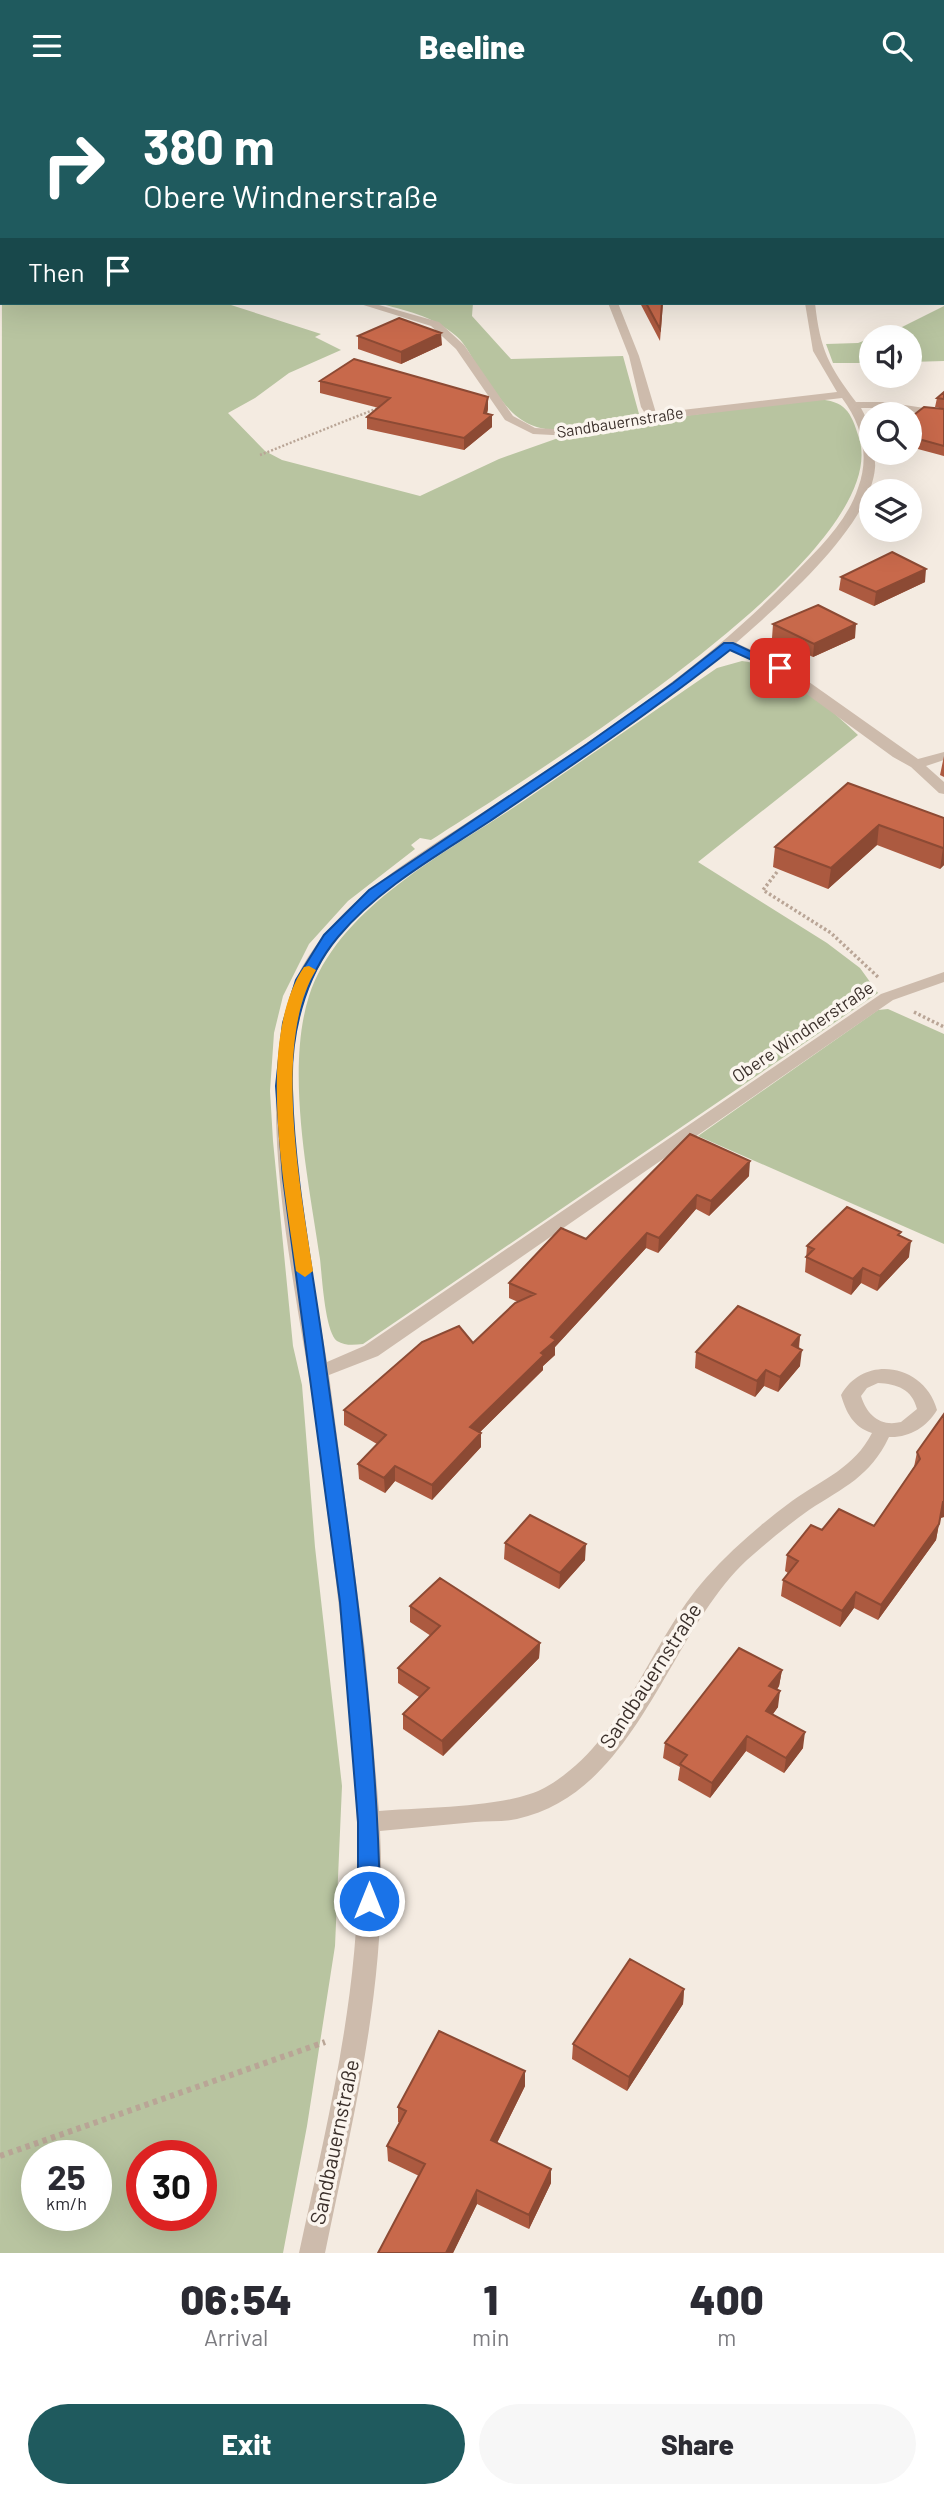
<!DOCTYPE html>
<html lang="en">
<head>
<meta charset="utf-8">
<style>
	body { margin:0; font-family:Barlow,sans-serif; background:#f7f7f7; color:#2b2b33; height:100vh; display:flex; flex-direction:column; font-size:26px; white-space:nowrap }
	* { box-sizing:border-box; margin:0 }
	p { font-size:23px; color:#7c7c81 }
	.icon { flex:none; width:38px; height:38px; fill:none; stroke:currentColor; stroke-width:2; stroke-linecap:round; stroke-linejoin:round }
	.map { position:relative; height:2162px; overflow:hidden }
	.drawer { display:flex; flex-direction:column; background:#fff; flex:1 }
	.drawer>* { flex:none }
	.guide { position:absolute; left:0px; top:0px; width:945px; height:214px; box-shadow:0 7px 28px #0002; background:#1f5a5e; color:#fff; overflow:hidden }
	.fabs { position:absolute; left:859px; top:234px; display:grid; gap:14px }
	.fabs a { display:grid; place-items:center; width:63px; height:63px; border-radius:50%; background:#fff; box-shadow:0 7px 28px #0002; font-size:35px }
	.speed { position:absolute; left:21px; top:2049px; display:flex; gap:14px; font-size:35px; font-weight:700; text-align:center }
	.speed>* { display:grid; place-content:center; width:91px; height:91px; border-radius:50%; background:#fff; box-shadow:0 7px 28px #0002; line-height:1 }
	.speed small { font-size:18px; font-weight:400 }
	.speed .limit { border:10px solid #d22; background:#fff; color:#111 }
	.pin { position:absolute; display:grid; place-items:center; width:60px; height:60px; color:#fff; margin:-30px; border-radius:14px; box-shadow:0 4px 10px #0006 }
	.me { position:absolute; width:77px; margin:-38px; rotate:0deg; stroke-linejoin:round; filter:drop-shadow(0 0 5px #0008) }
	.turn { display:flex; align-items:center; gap:24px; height:147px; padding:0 28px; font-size:32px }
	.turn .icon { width:91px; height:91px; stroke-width:2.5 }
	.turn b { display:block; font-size:49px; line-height:60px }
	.then { display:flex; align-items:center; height:66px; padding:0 28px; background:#0003; gap:14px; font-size:26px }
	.eta { display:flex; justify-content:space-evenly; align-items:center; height:119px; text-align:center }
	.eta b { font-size:42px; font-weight:800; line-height:49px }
	.primary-button { display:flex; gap:14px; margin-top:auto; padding:14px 28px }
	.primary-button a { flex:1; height:80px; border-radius:42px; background:#1f5a5e; color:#fff; font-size:28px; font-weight:800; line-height:80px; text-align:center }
	.primary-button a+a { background:#f7f7f7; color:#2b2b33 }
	header { display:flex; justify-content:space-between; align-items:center; height:91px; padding:0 28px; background:#1f5a5e; color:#fff; font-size:32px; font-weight:800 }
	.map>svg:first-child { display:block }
</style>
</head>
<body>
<header><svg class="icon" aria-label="menu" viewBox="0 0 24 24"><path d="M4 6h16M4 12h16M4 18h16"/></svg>Beeline<svg class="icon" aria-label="search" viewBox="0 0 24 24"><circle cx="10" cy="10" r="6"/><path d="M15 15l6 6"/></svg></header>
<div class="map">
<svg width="944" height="2162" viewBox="0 0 944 2162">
	<rect width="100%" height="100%" fill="#f4ebe1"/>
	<path fill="#b8c4a0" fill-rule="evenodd" d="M49 0H650L653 2H50Z
		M2 134V212H233L231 214 321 243 315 246 341 259 289 282 255 307 228 322 265 360 282 369 420 405 499 368 564 345 660 328 817 308C845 310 851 320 859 347 896 464 518 692 431 749L420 747 411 754 415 758 348 810 309 853 283 905 274 942 270 1000 273 1050 293 1255 302 1294 315 1456 342 1695 335 1855 307 2035 283 2162H0ZM37 2065H96V2124H37ZM142 2065H201V2124H142Z
		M377 212H473L472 225 511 268 623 265 639 323C624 333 599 334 582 337 518 347 507 317 474 270 469 261 463 250 455 244 432 225 405 219 377 212Z
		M944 215V270L910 271V247H873L902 236Z
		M871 247V272H833L826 253 858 252Z
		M742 570C782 574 828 616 858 644L698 771 827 852 860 877 878 902 363 1253C354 1254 345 1255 337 1250 325 1241 322 1185 320 1168 309 1091 285 981 309 905 339 814 450 760 525 709 589 665 653 621 717 577Z
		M888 918 944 943V1153L698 1045 878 919Z"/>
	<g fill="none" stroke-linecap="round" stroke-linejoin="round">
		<path stroke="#7fb0b2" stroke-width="6" d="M74 0 76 2"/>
		<path stroke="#b9a596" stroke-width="2.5" stroke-dasharray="2 2" stroke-linecap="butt" d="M260 364 383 315"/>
		<path stroke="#b9a596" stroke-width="3.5" stroke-dasharray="2.5 2.5" stroke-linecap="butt" d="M777 781 763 799 831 842 878 886
			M914 921 944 936"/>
		<path stroke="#b9a596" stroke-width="6" stroke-dasharray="4.5 4.5" stroke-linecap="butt" d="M0 2065 325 1951"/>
		<path fill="#cdbbac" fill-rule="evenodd" d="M877 0H886L876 2Z
			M357 212H372L439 231 464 254 513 325 535 337 572 339 646 324 641 316 629 265 608 212H618L639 265 656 322 837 301 813 260 805 212H815C820 259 829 275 856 311H885L944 320V326L885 317H861C870 332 869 342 872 358 872 364 876 367 875 377 870 436 779 514 736 552L785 574 918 668 944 661V669L926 675 944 691V703L939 702 911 676 893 666 775 580 729 559C650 625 564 680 478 737 430 770 374 801 337 848 318 872 306 899 299 929 277 1026 311 1172 327 1271L364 1255 881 903 944 881V891L893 909 378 1265 329 1284 365 1560 379 1720C423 1716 510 1717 546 1696 625 1651 648 1552 706 1487 732 1458 761 1433 792 1410 823 1388 854 1377 872 1342 853 1336 846 1321 841 1304 865 1262 925 1274 937 1319 927 1336 909 1347 889 1346 870 1386 844 1396 809 1419 788 1434 766 1452 747 1469 666 1545 638 1701 517 1728 504 1731 489 1730 475 1731 443 1734 412 1737 380 1740 388 1890 355 2017 325 2162H299C328 2028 361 1898 358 1759 354 1617 334 1473 316 1332 300 1210 243 986 302 876 318 848 340 824 365 803 403 771 447 745 488 718 593 648 699 581 787 490 813 463 846 434 858 397 870 365 862 334 842 307L653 329 572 345 533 343 505 329 456 258 431 235ZM878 1292C897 1293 912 1298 917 1318L901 1331C880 1336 867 1324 861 1305L867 1297Z"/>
	</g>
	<path fill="#ac5a40" d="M665 0H839V2H667Z
		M640 212H663L660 250Z
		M358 245 442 254 401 273 358 258Z
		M320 290 488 318 487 322 492 336 464 359 367 338V326L379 317 320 302Z
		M944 301V318L935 316 937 307Z
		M944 318V365L914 357V354L910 353V327Z
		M841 486 925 491 874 515 839 499Z
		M773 533 855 547 813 566 772 547Z
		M944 665V686L940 684Z
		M848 692 944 727V774L940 778 877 754 828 798 773 776 775 756Z
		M690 1043 749 1085 709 1125 696 1118 658 1162 646 1157 555 1256V1264L543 1275V1279L480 1341 481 1356 432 1409 395 1390 385 1402 359 1388 358 1373 377 1353 344 1334V1319L473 1252 518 1211 509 1207V1192L586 1148Z
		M900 1145 909 1166 877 1200 861 1192 851 1204 805 1181 807 1155Z
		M800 1244 799 1258 800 1275 778 1301 764 1295 755 1306 695 1277 696 1261Z
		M944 1323V1426L940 1427 936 1449 878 1529 854 1517 840 1536 781 1505 783 1489 788 1482 785 1480 787 1464 822 1439 874 1435 914 1376 917 1361Z
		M505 1452 585 1469 559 1498 504 1468Z
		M410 1515 540 1552 539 1567 443 1665 403 1638V1623L419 1606 398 1592V1577L431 1545 410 1531Z
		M782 1579 779 1595 777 1599 778 1616 773 1623 803 1657 784 1682 746 1660 710 1707 678 1689 680 1676 663 1667 665 1652Z
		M684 1898 683 1913 627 2000 572 1968 573 1953Z
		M525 1980V1995L497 2052 551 2078V2092L529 2138 477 2113 453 2162H378L419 2085 388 2070 387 2055 400 2032 398 2031V2016Z"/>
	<path fill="#8c4a34" d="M0 0H22V2H2V6L0 7Z
		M441 242 442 254 401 273V261Z
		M488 306V318L485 330 492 324V336L464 359V347L484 322Z
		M926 478 925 491 874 515 876 501Z
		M856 533 855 547 813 566 814 553Z
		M879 734 877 754 828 798 831 777Z
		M944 756V774L940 778 943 757Z
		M750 1070 749 1085 709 1125 711 1110Z
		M697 1104 696 1118 658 1162 659 1147Z
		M647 1142 646 1157 555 1256V1264L543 1275V1279L470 1351V1336L541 1262 551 1246Z
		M911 1150 909 1166 877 1200 880 1185Z
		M863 1177 861 1192 851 1204 853 1188Z
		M800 1244 798 1260 792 1254Z
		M802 1259 800 1275 778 1301 780 1286Z
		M766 1279 764 1295 755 1306 757 1290Z
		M481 1342V1356L432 1409V1394Z
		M395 1375V1390L385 1402 384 1387Z
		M943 1411H944V1426L940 1427Z
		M939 1433 936 1449 878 1529 881 1514Z
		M586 1453 585 1469 559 1498 560 1482Z
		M856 1501 854 1517 840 1536 842 1520Z
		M540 1552 539 1567 443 1665 442 1650Z
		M782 1579 779 1595 767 1610 769 1595Z
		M780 1600 778 1616 764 1635 766 1620Z
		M805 1641 803 1657 784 1682 786 1667Z
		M747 1645 746 1660 710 1707 712 1692Z
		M684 1898 683 1913 627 2000 629 1986Z
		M525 1980V1995L491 2064V2049Z
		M551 2078V2092L529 2138V2124Z
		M477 2099V2113L453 2162H446Z"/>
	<path fill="#c8694b" stroke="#8c4a34" stroke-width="2" d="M676 0H838V2H678Z
		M646 212H662L660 238Z
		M399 227 441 242 401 261 358 245Z
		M354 268 488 306 484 322 492 324 464 347 367 326 390 307 320 290Z
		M944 301V308L937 307Z
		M924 316 944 318V355L915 347 918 345 910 343V327Z
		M892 461 926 478 876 501 841 486Z
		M818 514 856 533 814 553 773 533Z
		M848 692 944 727V756L943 757 879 734 831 777 775 756Z
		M690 1043 750 1070 711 1110 697 1104 659 1147 647 1142 551 1246 556 1249 541 1262 544 1264 470 1336 481 1342 432 1394 395 1375 384 1387 358 1373 386 1344 344 1319 422 1251 459 1235 473 1252 515 1212 535 1203 509 1192 561 1137 586 1148Z
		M847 1116 901 1141 898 1144 911 1150 880 1185 863 1177 853 1188 806 1166 814 1158 807 1155Z
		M738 1215 800 1244 792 1254 802 1259 780 1286 766 1279 757 1290 696 1261Z
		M944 1323V1411H943L939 1433 881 1514 856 1501 842 1520 783 1489 798 1470 787 1464 811 1434 822 1439 839 1418 874 1435 920 1368 917 1361Z
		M530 1424 586 1453 560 1482 505 1452Z
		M440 1487 540 1552 442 1650 403 1623 429 1597 398 1577 440 1535 410 1515Z
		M739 1557 782 1579 769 1595 780 1600 766 1620 805 1641 786 1667 747 1645 712 1692 680 1673 687 1664 665 1652Z
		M630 1868 684 1898 629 1986 573 1953Z
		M439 1940 525 1980 491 2049 551 2078 529 2124 477 2099 446 2162H378L425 2073 387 2055 406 2020 398 2016Z"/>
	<path fill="#1a73e8" stroke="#114b97" stroke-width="2" d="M724 552H733L786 577 776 580 730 559C653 620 571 675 490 730 437 765 379 797 338 846 304 886 290 945 292 998 294 1085 312 1174 324 1261 349 1443 377 1626 380 1810L377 1817 369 1820 361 1817 358 1810V1731L340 1511 283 1087 276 995 283 932 296 889 324 844 369 799 587 653 673 592Z"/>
	<path fill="#f59e0b" d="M309 875 316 879C272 950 301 1101 313 1180L305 1186 296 1180C285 1097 255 949 304 876Z"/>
	<g text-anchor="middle" stroke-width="7" stroke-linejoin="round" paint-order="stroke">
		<g font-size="16" fill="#3b302b" stroke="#fbf5ee">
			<text transform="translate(620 331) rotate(-9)" y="6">Sandbauernstraße</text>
		</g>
		<g font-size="18" fill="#3b302b" stroke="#fbf5ee">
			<text transform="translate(803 941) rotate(-34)" y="6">Obere Windnerstraße</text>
		</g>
		<g font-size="21" fill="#3b302b" stroke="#fbf5ee">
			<text transform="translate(651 1585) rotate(-57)" y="7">Sandbauernstraße</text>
			<text transform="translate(335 2051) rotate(-78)" y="7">Sandbauernstraße</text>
		</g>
	</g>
</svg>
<div class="fabs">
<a><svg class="icon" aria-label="sound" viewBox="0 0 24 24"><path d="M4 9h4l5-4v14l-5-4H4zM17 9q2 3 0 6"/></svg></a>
<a><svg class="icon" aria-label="search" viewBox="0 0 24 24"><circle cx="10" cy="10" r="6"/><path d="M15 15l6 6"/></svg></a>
<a><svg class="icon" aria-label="layers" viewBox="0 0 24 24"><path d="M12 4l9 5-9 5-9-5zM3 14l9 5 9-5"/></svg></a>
</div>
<div class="speed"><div>25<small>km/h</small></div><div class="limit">30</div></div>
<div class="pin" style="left:780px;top:577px;background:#d93025"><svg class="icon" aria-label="arrive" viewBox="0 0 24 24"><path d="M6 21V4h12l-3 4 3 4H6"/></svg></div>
<svg class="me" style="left:369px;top:1810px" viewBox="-20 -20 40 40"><circle r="17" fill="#1a73e8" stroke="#fff" stroke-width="3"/><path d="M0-11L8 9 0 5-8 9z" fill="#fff"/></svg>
<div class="guide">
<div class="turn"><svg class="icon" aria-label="right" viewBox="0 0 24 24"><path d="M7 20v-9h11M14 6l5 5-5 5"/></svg><div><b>380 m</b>Obere Windnerstraße</div></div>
<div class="then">Then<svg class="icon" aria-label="arrive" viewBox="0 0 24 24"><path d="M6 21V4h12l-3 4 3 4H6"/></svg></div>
</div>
</div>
<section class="drawer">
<div class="eta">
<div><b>06:54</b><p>Arrival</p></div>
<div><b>1</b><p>min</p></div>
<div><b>400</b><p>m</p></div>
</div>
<div class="primary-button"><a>Exit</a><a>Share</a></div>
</section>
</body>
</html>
